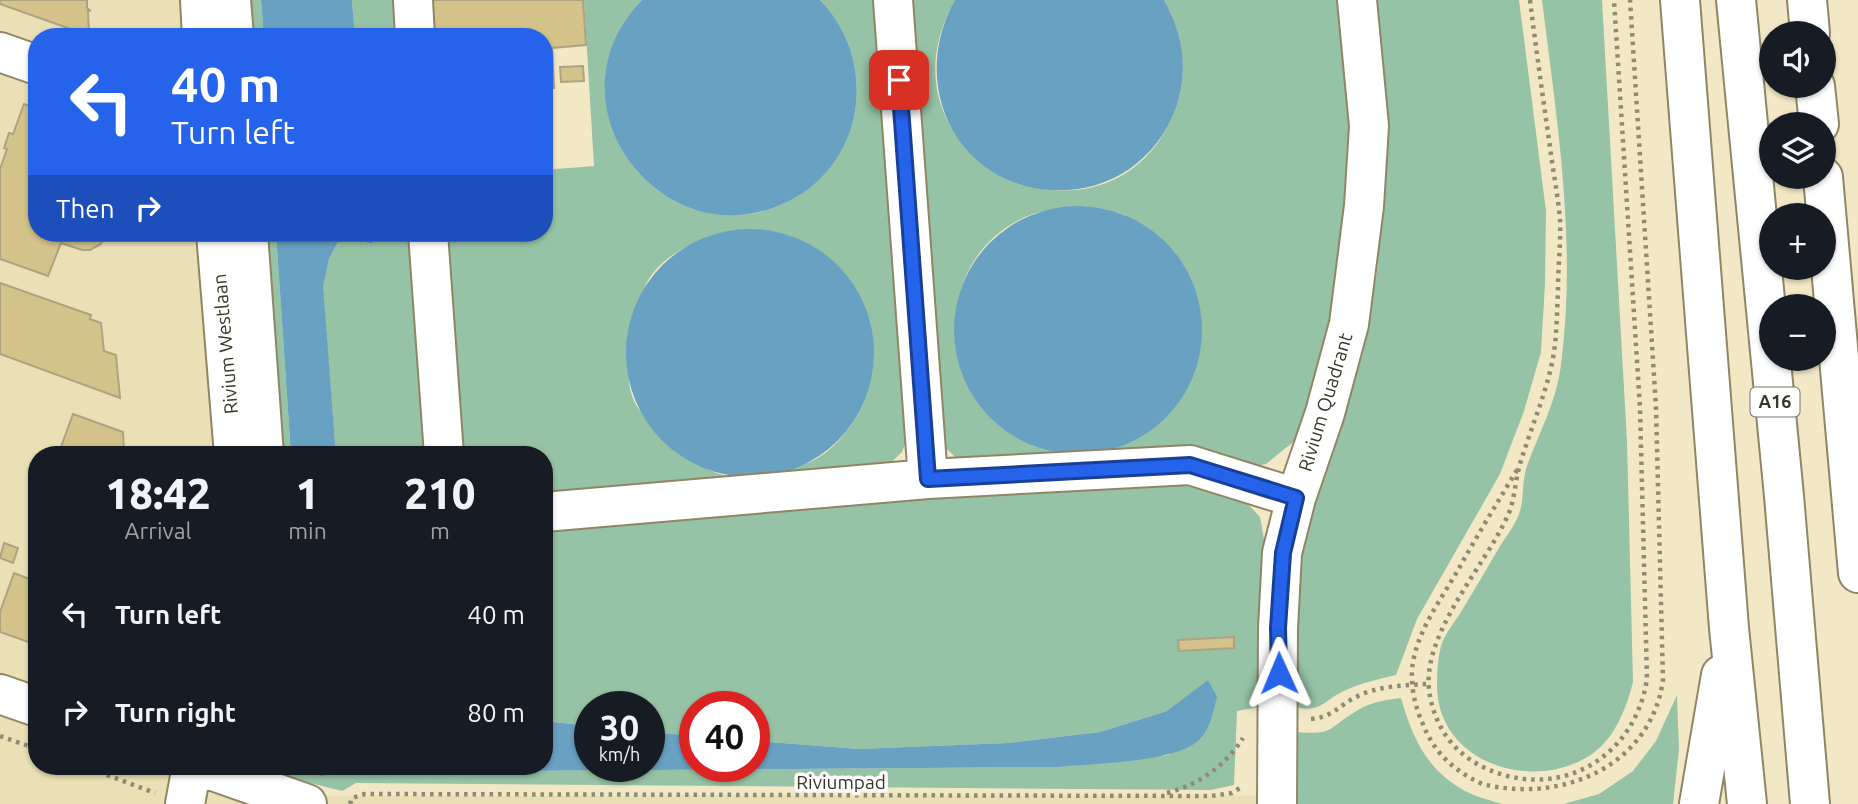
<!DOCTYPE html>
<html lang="en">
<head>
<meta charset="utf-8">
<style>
	body { margin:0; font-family:Ubuntu,sans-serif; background:#20242c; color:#f1f3f6; height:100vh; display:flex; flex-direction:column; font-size:26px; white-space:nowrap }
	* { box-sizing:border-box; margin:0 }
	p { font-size:23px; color:#9ea1a6 }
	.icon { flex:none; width:38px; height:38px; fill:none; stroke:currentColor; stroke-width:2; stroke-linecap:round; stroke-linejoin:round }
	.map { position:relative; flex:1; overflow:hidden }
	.panel { position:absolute; left:28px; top:446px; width:525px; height:329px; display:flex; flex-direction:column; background:#171b24; border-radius:28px; box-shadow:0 2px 5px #0004 }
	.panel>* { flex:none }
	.banner { position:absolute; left:28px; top:28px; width:525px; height:214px; border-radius:28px; box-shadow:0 2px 5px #0004; background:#2563eb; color:#fff; overflow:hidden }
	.fabs { position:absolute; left:1759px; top:21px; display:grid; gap:14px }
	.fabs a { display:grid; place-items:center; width:77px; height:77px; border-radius:50%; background:#171b24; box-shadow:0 2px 5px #0004; font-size:35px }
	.speed { position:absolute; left:574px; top:691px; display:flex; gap:14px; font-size:35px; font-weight:700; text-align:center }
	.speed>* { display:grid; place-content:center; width:91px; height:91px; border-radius:50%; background:#171b24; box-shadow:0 2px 5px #0004; line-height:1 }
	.speed small { font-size:18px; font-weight:400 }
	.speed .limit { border:10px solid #d22; background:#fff; color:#111 }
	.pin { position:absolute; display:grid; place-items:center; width:60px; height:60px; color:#fff; margin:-30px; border-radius:14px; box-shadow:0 4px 10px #0006 }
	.me { position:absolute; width:77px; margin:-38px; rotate:359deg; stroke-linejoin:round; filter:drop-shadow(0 0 5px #0008) }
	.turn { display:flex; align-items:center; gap:24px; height:147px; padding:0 28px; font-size:32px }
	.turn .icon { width:91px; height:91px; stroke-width:2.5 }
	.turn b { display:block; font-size:49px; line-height:60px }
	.then { display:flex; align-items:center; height:66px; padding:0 28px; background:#0003; gap:14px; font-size:26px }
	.eta { display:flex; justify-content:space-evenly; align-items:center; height:119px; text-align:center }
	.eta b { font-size:42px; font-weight:800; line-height:49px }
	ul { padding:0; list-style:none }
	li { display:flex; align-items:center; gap:21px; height:98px; padding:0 28px }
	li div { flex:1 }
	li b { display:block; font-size:26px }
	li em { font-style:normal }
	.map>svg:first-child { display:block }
</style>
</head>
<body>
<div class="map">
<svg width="1858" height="804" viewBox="0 0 1858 804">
	<rect width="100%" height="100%" fill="#f2e8c5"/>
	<path fill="#ebe0b5" d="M0 0H250L253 37H37V233H267L282 455H37V766L304 767 307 796 1458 795V804H0Z"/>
	<path fill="#96c2a5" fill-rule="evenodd" d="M247 0H261L264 37H250Z
		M352 0H398L401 37H355Z
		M584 0H642C617 26 602 60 606 96 617 210 753 259 828 168 840 153 849 137 854 117 863 75 850 30 820 0H880L906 442 902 452 885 468 544 501V455H458L441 233H544V170L594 166ZM740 230C759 230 779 231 797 239 866 269 894 351 857 416 847 433 830 453 812 461 802 466 787 467 776 469 765 472 751 477 740 477 711 477 696 462 677 443 665 433 646 421 638 408 624 386 629 364 634 341 637 325 640 298 646 284 663 251 707 235 740 230Z
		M900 0H955C866 160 1103 270 1172 118 1190 78 1184 37 1164 0H1340L1352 147 1329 348 1303 434 1266 464 1239 469 962 463 939 442ZM1084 206 1105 209 1125 215 1175 253 1186 270 1200 309 1174 408 1159 423 1142 435 1004 429C993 419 981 409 974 397 938 333 954 249 1025 217 1044 209 1064 209 1084 206Z
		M1375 0H1519L1546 211 1545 284 1541 352 1524 411 1500 474 1417 619 1396 675C1379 679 1361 683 1346 690 1323 700 1323 713 1294 707L1298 570 1312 510 1363 353 1377 272 1387 160 1382 57Z
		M1542 0H1602L1627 441 1633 682C1626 709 1615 738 1592 754 1533 794 1437 763 1437 685 1437 674 1438 654 1442 643 1446 632 1455 622 1461 612 1475 589 1488 566 1502 543 1508 534 1517 522 1520 511 1524 498 1522 483 1526 469 1538 435 1557 401 1561 364 1577 241 1557 122 1542 0Z
		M262 233H276L291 455H277Z
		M371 233H416L433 455H336L322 286 329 259 339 240 350 239 371 244Z
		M1189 472 1236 491 1260 517 1266 550 1265 706 1237 711 1234 785 1211 790 356 783 342 791 279 775 280 766 311 767 320 776 381 772 1059 767 1169 755 1167 711 1100 732 1007 743 859 749 754 741V707H695V736L649 732V707H590V726L544 721V520Z
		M1677 695 1679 749 1673 804H1564L1599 794 1633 771 1656 741Z
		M1401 698C1413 739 1426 769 1465 791 1476 797 1490 800 1502 804H1292L1294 732C1336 735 1326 729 1358 710 1371 702 1386 700 1401 698Z"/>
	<path fill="#69a1c2" d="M261 0H352L355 37H264Z
		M642 0H820C850 30 863 75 854 117 847 148 828 177 801 194 674 275 537 108 642 0Z
		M955 0H1164C1183 34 1189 70 1176 108 1167 133 1150 155 1128 170 1105 185 1078 192 1051 190 953 183 909 82 955 0Z
		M954 330a124 124 0 1 1 248 0a124 124 0 1 1-248 0Z
		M626 353a124 124 0 1 1 248 0a124 124 0 1 1-248 0Z
		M276 233H371L372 244 350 239 339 240 329 259 323 286 336 455H291Z
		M1208 680 1217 697C1213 712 1210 730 1198 741 1172 763 1093 763 1059 767L381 772 320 776 311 767 544 766V721L590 726V766H649V732L695 736V766H754V741L859 749 1007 743 1100 732 1167 711Z"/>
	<path fill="#d3c38a" stroke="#aca381" stroke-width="2" d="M0 0H87V8L91 11 88 10 89 34 93 37 0 4Z
		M424 0H583L586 45 552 48 554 88H544V37H426Z
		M583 66 584 81 561 82 560 67Z
		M24 104 37 109V233H106L101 244 90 250H82L61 243 48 276 0 259V169L7 149 4 148 9 133 13 134Z
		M0 283 91 315 90 319 101 323 104 351 116 355 120 398 0 354Z
		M73 414 123 432 124 455H58Z
		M4 543 18 548 13 563 0 558Z
		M14 573 37 582V645L0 632V612Z
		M1234 637V648L1179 651 1178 640Z"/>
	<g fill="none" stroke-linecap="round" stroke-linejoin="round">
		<g stroke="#8f8666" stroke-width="42">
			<path id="minor" d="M200 0 202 37
				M231 0 234 37
				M413 0 415 37
				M893 0 928 479
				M0 52 37 65
				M216 233 234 455
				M248 233 264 455
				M428 233 444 455
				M544 512 928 479 1190 465 1296 498
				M0 694 37 707
				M199 766 307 804
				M185 804 192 766
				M1277 804 1278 628 1282 553 1296 498 1325 413 1349 324 1364 206 1369 126 1357 0"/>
		</g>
		<g stroke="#8f8666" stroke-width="42">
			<path id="highway" d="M1680 0 1729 628 1747 804
				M1736 0 1784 496 1810 804
				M1807 0 1810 33
				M1815 86 1819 124
				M1823 177 1858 573
				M1699 804 1721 675"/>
		</g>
		<path stroke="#908a72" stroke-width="4.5" stroke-dasharray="3.5 5" stroke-linecap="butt" d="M1530 0C1536 49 1543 98 1550 147 1553 171 1558 196 1560 220 1561 243 1558 266 1558 289 1557 310 1557 331 1554 352 1548 390 1531 427 1520 464 1515 480 1515 500 1508 515 1485 567 1418 637 1430 696 1436 729 1455 754 1485 768 1559 802 1635 758 1647 679L1640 408 1614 0
			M1517 470C1497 503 1477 536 1458 570 1440 601 1415 634 1412 670 1411 688 1415 706 1422 722 1434 753 1453 770 1482 784 1564 804 1651 765 1663 680L1656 407 1630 0
			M1311 719C1333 717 1338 706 1356 697 1377 686 1405 685 1428 684
			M0 736 37 749
			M83 766 155 793
			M1167 793C1200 784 1225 766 1243 738
			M350 804 352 798 365 794 1211 796 1232 793 1243 786"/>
		<use href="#minor" stroke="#fff" stroke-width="38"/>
		<use href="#highway" stroke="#fff" stroke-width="38"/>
	</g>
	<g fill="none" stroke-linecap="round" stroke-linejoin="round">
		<g stroke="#184099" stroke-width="18">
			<path id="route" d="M899 80 928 479 1190 465 1296 498 1283 553 1278 628 1279 673"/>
		</g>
		<use href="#route" stroke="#2563eb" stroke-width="12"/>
	</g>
	<g text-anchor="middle" stroke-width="7" stroke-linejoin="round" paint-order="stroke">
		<rect fill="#fff" stroke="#747268" stroke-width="2" x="1750.5" y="387.5" width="49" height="29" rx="5"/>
		<g font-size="18" font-weight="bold" fill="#393527">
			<text x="1775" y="408">A16</text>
		</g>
		<g font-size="19" fill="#393527" stroke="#fff">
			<text transform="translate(225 344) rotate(-95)" y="7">Rivium Westlaan</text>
			<text transform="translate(1325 402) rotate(-73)" y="7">Rivium Quadrant</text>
			<text x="841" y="789">Riviumpad</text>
		</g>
	</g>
</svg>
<div class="fabs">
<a><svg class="icon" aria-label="sound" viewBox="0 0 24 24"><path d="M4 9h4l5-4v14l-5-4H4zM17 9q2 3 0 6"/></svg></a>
<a><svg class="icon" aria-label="layers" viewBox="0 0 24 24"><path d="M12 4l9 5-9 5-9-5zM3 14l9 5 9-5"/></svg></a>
<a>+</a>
<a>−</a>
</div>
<div class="speed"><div>30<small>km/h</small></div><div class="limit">40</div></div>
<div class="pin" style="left:899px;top:80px;background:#d93025"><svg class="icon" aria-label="arrive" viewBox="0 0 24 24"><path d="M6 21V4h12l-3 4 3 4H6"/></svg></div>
<svg class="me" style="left:1279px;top:673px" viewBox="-20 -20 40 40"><path d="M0-17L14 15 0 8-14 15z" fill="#2563eb" stroke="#fff" stroke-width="4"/></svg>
<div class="banner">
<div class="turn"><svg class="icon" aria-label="left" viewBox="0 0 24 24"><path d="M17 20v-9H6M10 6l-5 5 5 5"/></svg><div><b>40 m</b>Turn left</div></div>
<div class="then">Then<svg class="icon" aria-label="right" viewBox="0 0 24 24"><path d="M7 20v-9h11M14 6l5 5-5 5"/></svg></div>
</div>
<section class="panel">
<div class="eta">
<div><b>18:42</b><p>Arrival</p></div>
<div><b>1</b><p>min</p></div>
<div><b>210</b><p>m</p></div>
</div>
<ul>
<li><svg class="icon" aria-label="left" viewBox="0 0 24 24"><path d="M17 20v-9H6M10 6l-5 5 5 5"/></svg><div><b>Turn left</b></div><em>40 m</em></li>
<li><svg class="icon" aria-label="right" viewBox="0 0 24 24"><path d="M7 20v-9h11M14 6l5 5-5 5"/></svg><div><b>Turn right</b></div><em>80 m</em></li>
</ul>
</section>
</div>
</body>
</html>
